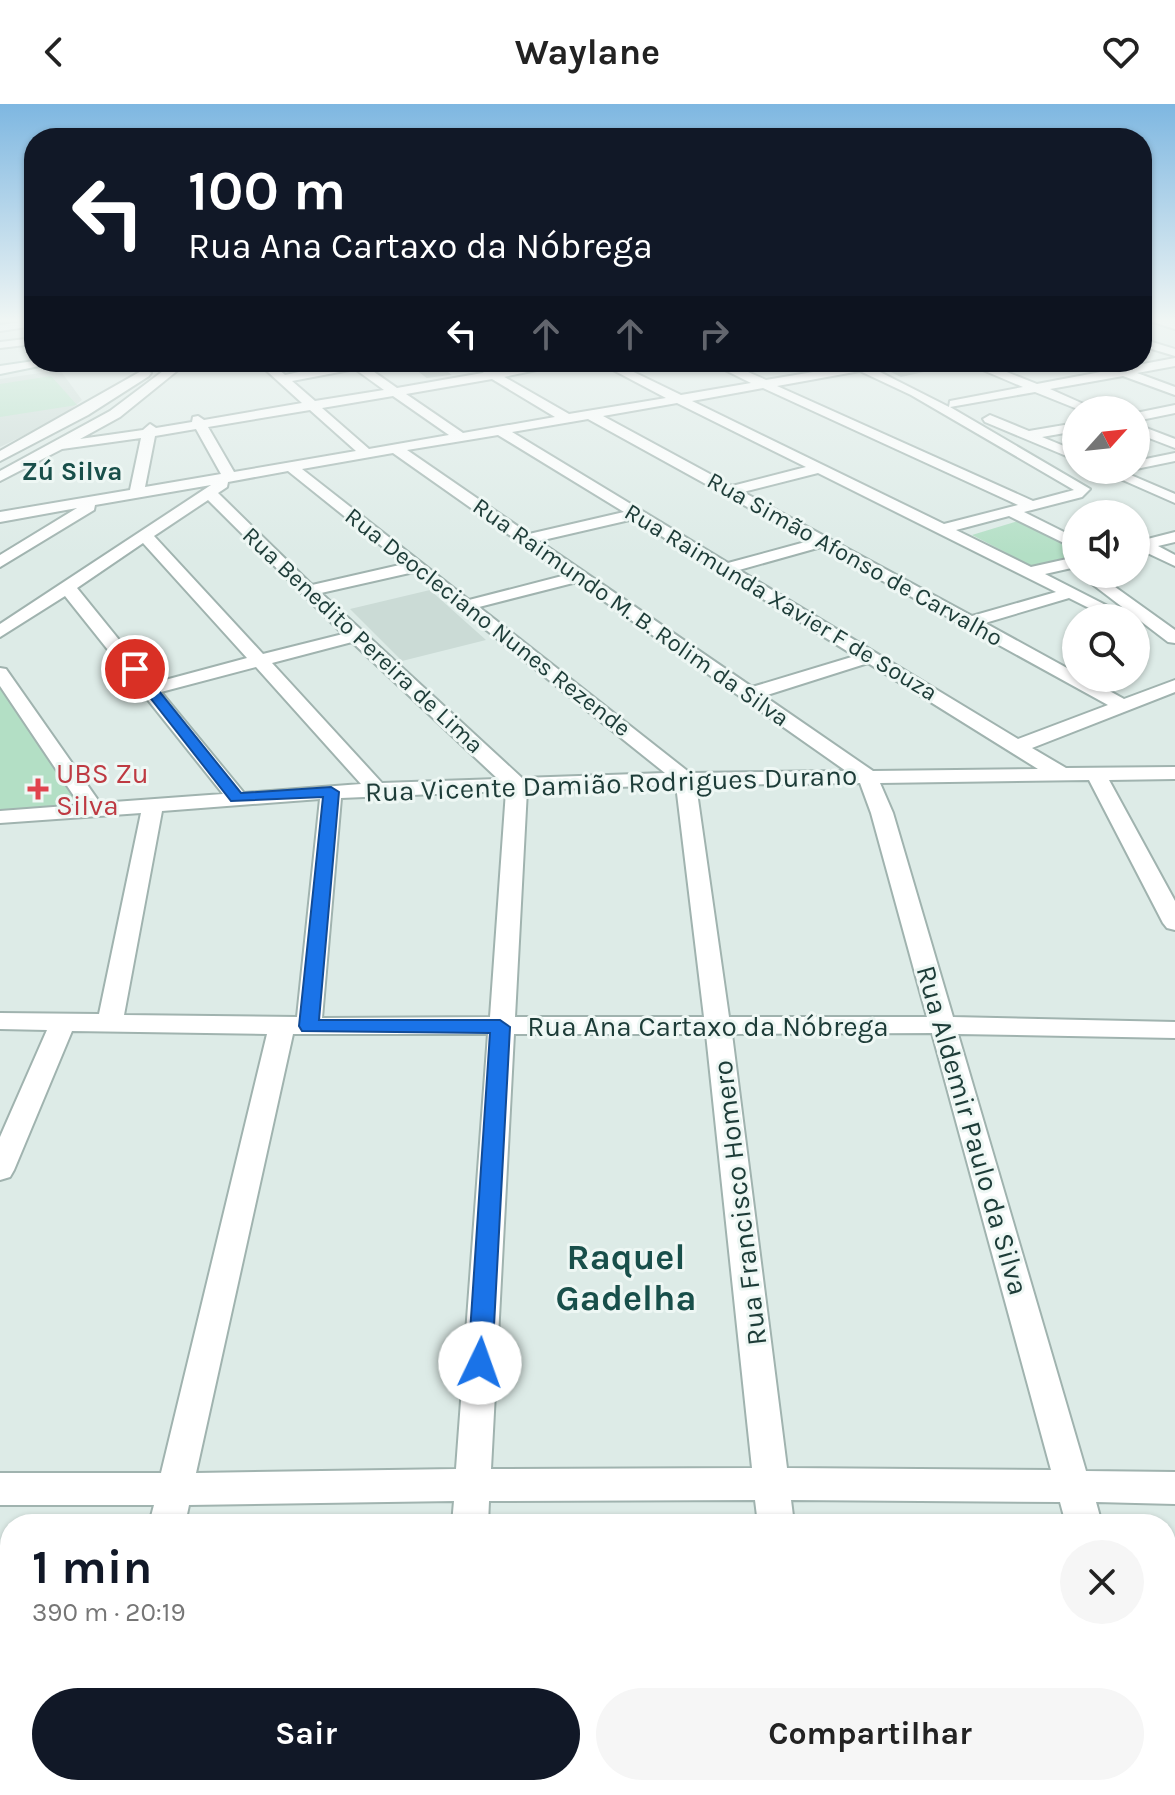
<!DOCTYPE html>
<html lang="pt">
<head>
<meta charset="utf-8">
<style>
	body { margin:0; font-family:Karla,sans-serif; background:#f6f6f6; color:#222; height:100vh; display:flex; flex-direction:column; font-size:30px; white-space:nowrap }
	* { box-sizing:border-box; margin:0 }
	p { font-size:26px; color:#767676 }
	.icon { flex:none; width:44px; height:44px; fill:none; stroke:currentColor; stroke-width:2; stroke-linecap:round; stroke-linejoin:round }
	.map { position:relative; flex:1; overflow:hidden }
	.side { position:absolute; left:0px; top:1410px; width:1176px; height:282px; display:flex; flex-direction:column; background:#fff; border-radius:32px 32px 0 0; box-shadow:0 2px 6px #0004 }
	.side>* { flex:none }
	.guide { position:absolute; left:24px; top:24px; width:1128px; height:244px; border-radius:32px; box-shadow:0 2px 6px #0004; background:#111827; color:#fff; overflow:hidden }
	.needle { width:52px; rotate:63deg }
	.tools { position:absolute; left:1062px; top:292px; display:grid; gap:16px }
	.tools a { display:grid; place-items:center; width:88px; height:88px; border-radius:50%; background:#fff; box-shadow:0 2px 6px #0004; font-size:40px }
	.pin { position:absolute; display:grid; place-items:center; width:68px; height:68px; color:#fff; margin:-34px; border:4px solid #fff; border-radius:50%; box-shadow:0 2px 8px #0007 }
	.me { position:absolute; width:88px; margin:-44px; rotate:3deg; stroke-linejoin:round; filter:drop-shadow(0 0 6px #0008) }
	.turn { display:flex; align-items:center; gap:28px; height:168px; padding:0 32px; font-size:36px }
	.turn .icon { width:104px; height:104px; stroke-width:2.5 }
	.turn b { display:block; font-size:56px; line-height:68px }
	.lanes { display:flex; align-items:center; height:76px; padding:0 32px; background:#0003; justify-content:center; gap:40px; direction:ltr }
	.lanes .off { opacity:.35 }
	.round { display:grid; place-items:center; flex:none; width:84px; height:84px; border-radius:42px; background:#f6f6f6 }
	.head { display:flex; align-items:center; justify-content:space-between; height:136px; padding:0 32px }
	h1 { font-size:48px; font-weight:700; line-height:60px; color:#111827 }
	.button { display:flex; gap:16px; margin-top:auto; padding:16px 32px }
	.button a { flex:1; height:92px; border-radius:48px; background:#111827; color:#fff; font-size:32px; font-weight:700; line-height:92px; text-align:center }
	.button a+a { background:#f6f6f6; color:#222 }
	header { display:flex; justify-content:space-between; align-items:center; height:104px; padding:0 32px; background:#fff; font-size:36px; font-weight:700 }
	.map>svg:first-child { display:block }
</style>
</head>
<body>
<header><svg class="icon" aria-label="back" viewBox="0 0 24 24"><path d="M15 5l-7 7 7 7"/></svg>Waylane<svg class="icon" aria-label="heart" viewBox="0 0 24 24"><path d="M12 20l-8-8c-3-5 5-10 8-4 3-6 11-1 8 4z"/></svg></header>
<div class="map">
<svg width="1175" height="1691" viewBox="0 0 1175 1691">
	<rect width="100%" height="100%" fill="#ddebe7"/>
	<path fill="#cbdbd6" d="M60 266 82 296 58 315 0 343V275Z
		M430 486 486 536 402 557 350 505Z"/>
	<path fill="#b3dfc5" d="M51 272 77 301 0 313V280Z
		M1021 416 1076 444V457L1038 465 972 431Z
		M0 562 93 705 0 710Z"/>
	<path fill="#b2c6c0" stroke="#afc5bf" stroke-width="2" d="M407 258H432L449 270 427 273Z
		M918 261 929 266 901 272 889 266Z"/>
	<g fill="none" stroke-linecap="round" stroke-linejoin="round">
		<g stroke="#a0b3af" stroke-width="4">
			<path id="street" d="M1149 215 1175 218V225L1150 217Z
				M34 216V222L0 227V221Z
				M34 234V240L0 244V238Z
				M1142 235 1175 245V252L1142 242Z
				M1175 254V262L1137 269 1175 283V291L1123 272 1050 285 1097 306H1080L1035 288 950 303 1090 385 1082 393 1024 408 1076 434V445L1009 412 956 426 1031 463 1076 453V463L1045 470 1131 514H1109L1069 494 985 519 1076 569V574H1086L1124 595 1175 576V588L1032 644 1066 664 1175 663V675L1109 676 1175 797V826L1167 824 1163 819 1089 676 880 679 893 709 953 913 1175 918V934L958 930 1086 1367 1175 1368V1400L1096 1398 1102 1420H1066L1060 1398 791 1396 794 1420H758L755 1396 489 1397 488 1420H452L454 1397 189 1401 185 1420H149L154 1401H0V1369H161L267 930 72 927 14 1066 10 1073 0 1076V1033L47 926 0 925V909L99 910 141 709 0 719V707L80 701 0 582V564L6 565 100 699 223 690 65 492 0 533V520L211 381 95 401 94 406 0 463V451L77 404 0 418V408L130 386 141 334 62 345 0 377V367L110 307 175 258H188L120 313 80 335 143 326 150 320 156 324 192 318 193 313 198 312 204 316 302 299 257 258H270L285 271 346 258H374L367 263 397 284 494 267 569 310 666 294 598 258H613L681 291 751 279 709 258H725L766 276 872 258H899L874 265 949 303 950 297 1023 283 964 258H981L1037 280ZM355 265 384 286 315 297 292 277ZM860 267 911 291 1074 386 1033 397 777 282ZM492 275 555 313 463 329 406 290ZM763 284 1018 401 944 420 692 297ZM393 292 449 331 369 345 322 304ZM677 299 806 363 732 382 603 312ZM310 306 356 347 234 368 208 323ZM588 315 809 437 728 459 512 328ZM196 325 221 370 145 383 155 332ZM498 331 624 408 529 430 407 346ZM393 349 566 471 469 496 302 365ZM288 367 404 460 312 481 218 389 227 383 228 378ZM818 369 1056 488 972 512 743 388ZM208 396 343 530 263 550 154 432ZM634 415 855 552 752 583 539 437ZM143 439 247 554 154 579 77 484ZM821 443 1108 601 1018 635 739 466ZM414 468 665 669 522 674 321 489ZM577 478 846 667 690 669 479 503ZM352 538 498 675 382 679 272 559ZM868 559 1038 665 873 667 764 592ZM256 563 361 680 244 689 161 588ZM860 679 871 709 927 913H729L696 681ZM676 681 704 913H515L527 686ZM506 687 490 913 322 914 341 694ZM320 695 297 913 124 911 162 707ZM932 929 1051 1366 787 1364 732 930ZM293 930H488L456 1365 196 1369ZM514 930H706L752 1364 491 1365Z
				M145 265 151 269 149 272 88 311 0 357V347Z
				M1175 301V309L1136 317V309Z
				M990 311 1029 327 1076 319V327L1042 333 1076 347V356L985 318 983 315Z
				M1136 320 1175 335V344L1136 329Z
				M1175 349V357L1136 365V357Z
				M1100 366H1119L1175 390V399Z
				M1175 428V438L1158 442 1175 451V462L1141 446 1136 448V438Z
				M1079 470H1097L1175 526V539L1168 538Z
				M1166 1665 1171 1667 1175 1691H1138L1135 1682H1166Z
				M82 1682H124L122 1691H80Z
				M429 1682H471L470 1691H428Z
				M783 1682H825L826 1691H784Z"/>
		</g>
		<g stroke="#9bb8b1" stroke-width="4">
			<path id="secondary" d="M34 257 59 258 0 270V262Z
				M466 258H480L496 267 548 258H575L494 275Z"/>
		</g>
		<use href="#street" fill="#fff" fill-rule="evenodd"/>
		<use href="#secondary" fill="#fff" fill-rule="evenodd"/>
	</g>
	<linearGradient id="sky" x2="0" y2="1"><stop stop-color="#7eb7e1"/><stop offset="0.48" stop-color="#f0f6f4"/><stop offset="1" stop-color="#f0f6f4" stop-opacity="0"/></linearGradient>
	<rect width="1175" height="451" fill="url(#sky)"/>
	<path fill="#1a73e8" stroke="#114b97" stroke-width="2" d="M135 560 139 562 241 689 331 683 339 688 319 916H500L510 923 492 1259 489 1266 480 1269 471 1266 468 1259 490 929 302 927 299 922 323 693 231 697 130 568V562Z"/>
	<path fill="#e0444e" stroke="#eef7f4" stroke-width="3" d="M34 673h8v8h8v8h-8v8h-8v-8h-8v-8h8z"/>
	<g text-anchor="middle" stroke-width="6" stroke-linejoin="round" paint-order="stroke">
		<g font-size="24" fill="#1d3c38" stroke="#eef7f4">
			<text transform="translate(855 455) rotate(29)" y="8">Rua Simão Afonso de Carvalho</text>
			<text transform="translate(781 498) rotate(31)" y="8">Rua Raimunda Xavier F de Souza</text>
			<text transform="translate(631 508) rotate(35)" y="8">Rua Raimundo M. B. Rolim da Silva</text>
			<text transform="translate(488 518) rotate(38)" y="8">Rua Deocleciano Nunes Rezende</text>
			<text transform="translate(363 536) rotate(43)" y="8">Rua Benedito Pereira de Lima</text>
		</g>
		<g font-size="26" font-weight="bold" fill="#184f4a" stroke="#eef7f4">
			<text x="72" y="376">Zú Silva</text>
		</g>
		<g font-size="28" fill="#be3a42" stroke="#eef7f4" text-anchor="start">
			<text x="56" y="679">UBS Zu<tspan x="56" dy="32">Silva</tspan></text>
		</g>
		<g font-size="28" fill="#1d3c38" stroke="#eef7f4">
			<text transform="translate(611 679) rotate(-2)" y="10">Rua Vicente Damião Rodrigues Durano</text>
			<text x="708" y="932">Rua Ana Cartaxo da Nóbrega</text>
			<text transform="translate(973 1026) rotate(74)" y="10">Rua Aldemir Paulo da Silva</text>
			<text transform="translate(739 1099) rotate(-97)" y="10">Rua Francisco Homero</text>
		</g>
		<g font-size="36" font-weight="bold" fill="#184f4a" stroke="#eef7f4">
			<text x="626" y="1165">Raquel<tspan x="626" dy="41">Gadelha</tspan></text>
		</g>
	</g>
</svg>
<div class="tools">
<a><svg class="needle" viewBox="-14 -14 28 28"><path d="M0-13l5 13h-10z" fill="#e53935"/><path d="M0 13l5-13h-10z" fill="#767676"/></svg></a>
<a><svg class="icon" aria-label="sound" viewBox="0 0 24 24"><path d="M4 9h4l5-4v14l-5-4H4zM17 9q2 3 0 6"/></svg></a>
<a><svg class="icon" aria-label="search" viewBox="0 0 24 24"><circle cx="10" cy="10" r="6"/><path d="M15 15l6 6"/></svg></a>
</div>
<div class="pin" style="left:135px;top:565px;background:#d93025"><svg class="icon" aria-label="arrive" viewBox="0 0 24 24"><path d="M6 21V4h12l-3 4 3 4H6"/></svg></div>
<svg class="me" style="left:480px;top:1259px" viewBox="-20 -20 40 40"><circle r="19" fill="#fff"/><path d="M0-13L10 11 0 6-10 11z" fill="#1a73e8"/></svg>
<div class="guide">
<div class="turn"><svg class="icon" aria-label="left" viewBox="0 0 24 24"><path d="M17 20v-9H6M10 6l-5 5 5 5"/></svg><div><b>100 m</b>Rua Ana Cartaxo da Nóbrega</div></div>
<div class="lanes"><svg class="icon" aria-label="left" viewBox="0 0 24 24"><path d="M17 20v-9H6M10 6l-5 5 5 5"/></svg><svg class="icon off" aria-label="ahead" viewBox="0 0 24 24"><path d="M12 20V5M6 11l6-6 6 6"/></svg><svg class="icon off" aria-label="ahead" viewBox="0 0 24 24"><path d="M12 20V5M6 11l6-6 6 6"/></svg><svg class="icon off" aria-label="right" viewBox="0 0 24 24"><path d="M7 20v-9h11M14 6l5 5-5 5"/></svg></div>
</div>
<section class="side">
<div class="head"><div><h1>1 min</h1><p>390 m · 20:19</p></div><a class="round"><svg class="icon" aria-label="close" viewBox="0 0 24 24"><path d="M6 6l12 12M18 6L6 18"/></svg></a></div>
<div class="button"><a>Sair</a><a>Compartilhar</a></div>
</section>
</div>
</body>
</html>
